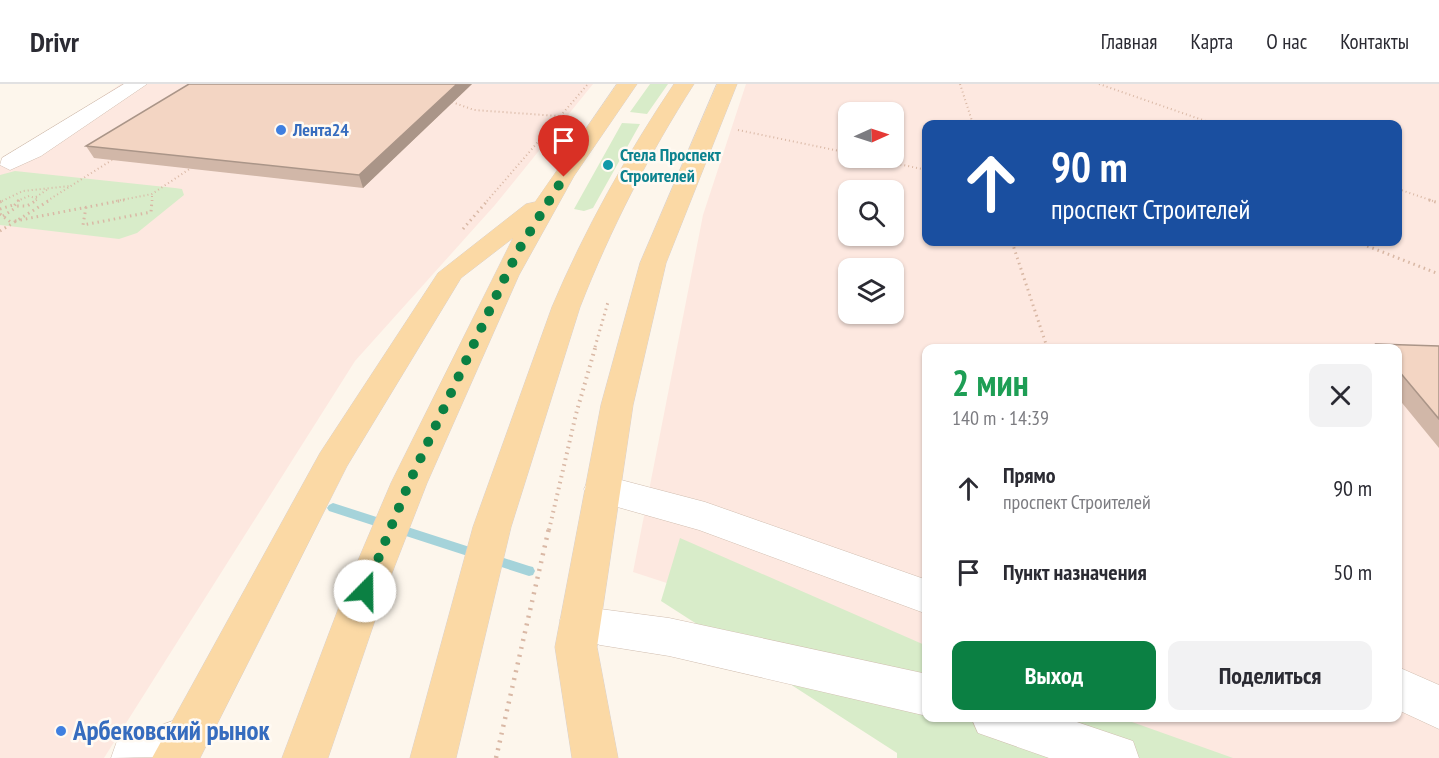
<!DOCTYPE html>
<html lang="ru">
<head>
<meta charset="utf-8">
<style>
	body { margin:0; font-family:"PT Sans Narrow",sans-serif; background:#f2f2f3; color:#2b2b33; height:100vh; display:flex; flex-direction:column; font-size:22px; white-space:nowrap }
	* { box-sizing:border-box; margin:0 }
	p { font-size:20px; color:#7c7c81 }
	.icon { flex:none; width:33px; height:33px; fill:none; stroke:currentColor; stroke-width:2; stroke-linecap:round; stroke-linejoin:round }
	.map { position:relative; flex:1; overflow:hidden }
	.details { position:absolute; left:922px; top:260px; width:480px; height:378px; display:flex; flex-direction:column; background:#fff; border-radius:12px; box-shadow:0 2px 4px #0004 }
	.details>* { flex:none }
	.hud { position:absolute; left:922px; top:36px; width:480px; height:126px; border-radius:12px; box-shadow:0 2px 4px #0004; background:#1a4fa0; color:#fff; overflow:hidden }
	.needle { width:39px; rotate:87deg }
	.controls { position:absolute; left:838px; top:18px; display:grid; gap:12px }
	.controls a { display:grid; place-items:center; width:66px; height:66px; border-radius:12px; background:#fff; box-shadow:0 2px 4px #0004; font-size:30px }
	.pin { position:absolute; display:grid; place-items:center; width:51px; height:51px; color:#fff; margin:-62px -26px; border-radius:50% 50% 50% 0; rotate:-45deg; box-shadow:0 0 6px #0007 }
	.pin .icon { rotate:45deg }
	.me { position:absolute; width:66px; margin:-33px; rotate:22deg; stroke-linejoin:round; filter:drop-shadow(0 0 4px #0008) }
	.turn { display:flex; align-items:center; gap:21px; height:126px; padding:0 30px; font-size:27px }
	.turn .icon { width:78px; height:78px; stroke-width:2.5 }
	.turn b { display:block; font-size:42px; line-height:51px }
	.round { display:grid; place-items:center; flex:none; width:63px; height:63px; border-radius:12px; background:#f2f2f3 }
	.summary { display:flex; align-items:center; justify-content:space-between; height:102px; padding:0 30px }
	h1 { font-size:36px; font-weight:700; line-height:45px; color:#1e9e55 }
	.button { display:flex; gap:12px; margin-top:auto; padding:12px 30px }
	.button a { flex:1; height:69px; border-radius:12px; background:#0b8043; color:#fff; font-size:24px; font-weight:700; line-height:69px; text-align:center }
	.button a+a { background:#f2f2f3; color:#2b2b33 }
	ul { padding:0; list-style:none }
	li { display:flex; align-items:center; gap:18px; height:84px; padding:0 30px }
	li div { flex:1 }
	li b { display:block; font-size:22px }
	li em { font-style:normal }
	header { display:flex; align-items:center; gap:36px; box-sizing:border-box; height:84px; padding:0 30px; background:#fff; border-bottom:2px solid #e1e1e2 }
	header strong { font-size:28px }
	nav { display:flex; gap:33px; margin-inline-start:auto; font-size:21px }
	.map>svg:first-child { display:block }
</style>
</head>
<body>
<header>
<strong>Drivr</strong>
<nav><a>Главная</a><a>Карта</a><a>О нас</a><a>Контакты</a></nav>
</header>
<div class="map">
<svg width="1439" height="674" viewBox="0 0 1439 674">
	<rect width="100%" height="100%" fill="#fdf6ec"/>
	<path fill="#fde8e0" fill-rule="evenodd" d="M121 0H593L495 121 355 277 104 674H0V80Z
		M746 0H1439V674H1201L1076 633H1398V264H927V584L633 488 703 131ZM849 28H894V74H849ZM927 40H1398V158H927ZM849 106H894V152H849ZM849 184H894V230H849Z"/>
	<path fill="#d8ecc9" d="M650 0H668L647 30 630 28Z
		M622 39 640 40 593 124 584 127 574 125Z
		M15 87 175 104 182 105 184 111 137 149 119 155 0 141V91Z
		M680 454 927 562V633H1118L1233 674H897V669L661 517Z"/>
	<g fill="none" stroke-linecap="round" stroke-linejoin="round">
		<path fill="#a5d3da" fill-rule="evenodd" d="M333 419 529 482 533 483 535 487 533 491 529 492 329 427 327 424 329 421Z"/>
		<g stroke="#d1beb0" stroke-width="1">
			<path id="minor" d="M124 0H147L41 72 10 86 0 81 2 74Z
				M602 391 705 418 927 496V530L699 446 589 415 584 405 589 395Z
				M581 518 600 525 669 534 927 590V632L669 572 600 561 566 549 560 536 566 523Z
				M1398 583 1439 601V645L1398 626Z
				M184 633 200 640 207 656 200 672 111 674 117 657Z
				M971 633H1062L1133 657 1139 674H1049L978 649Z"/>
		</g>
		<g stroke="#dad1cd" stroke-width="1">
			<path id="major" d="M617 0H637L574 92 519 191 427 399 385 507 328 674H282L345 507 391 399 513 154 461 194 347 382 200 674H152L320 369 438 189 526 120 535 118Z
				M674 0H694C649 70 610 146 580 223L511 443 456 674H410L473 443 552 223C585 145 627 70 674 0Z
				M717 0H737L666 179 633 321 597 563 618 674H572L555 563 601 321 640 179Z"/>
		</g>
		<path stroke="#d9b8a5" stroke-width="2" stroke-dasharray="1 3" stroke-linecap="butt" d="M960 0 973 40
			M1099 0 1214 40
			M452 18 474 26 572 33
			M738 46 849 69
			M869 74 927 86
			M1398 105 1433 117
			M36 113 48 105
			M2 117 23 107 70 102
			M17 117 29 112 38 115 35 117
			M47 117 112 76
			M116 117 152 110 191 84
			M152 117V110
			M487 117 588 0"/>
		<path stroke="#d9b8a5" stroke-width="3" stroke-dasharray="1.5 4" stroke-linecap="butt" d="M19 116 14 122H27L37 116
			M1429 116 1439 119
			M0 118 5 116
			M86 123 83 141 151 128 152 116
			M0 125 13 121
			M0 130 12 139
			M3 132 17 123
			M15 137 124 116
			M463 145 488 116
			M0 147 50 116
			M1012 158 1047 263
			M1357 158 1439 190
			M595 263 608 218 610 219"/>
		<path stroke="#d9b8a5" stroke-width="4" stroke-dasharray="1.5 4.5" stroke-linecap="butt" d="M1046 261 1047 264
			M549 446 576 330 596 261"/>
		<path stroke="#d9b8a5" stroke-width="4.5" stroke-dasharray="2 6" stroke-linecap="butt" d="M496 674 549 444"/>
		<use href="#minor" fill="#fff" fill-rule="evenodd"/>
		<use href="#major" fill="#fbd9a5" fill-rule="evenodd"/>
	</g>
	<path fill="#d1b7a8" d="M472 0 363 104 94 74 86 62Z
		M1376 260 1439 262V364L1398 314V264H1374Z"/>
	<path fill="#aa9588" d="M457 0H472L363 104 359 91Z"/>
	<path fill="#f3d5c3" stroke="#aa9588" stroke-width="1.5" d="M189 0H457L359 91 86 62Z
		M1376 260 1439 262V335L1398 286V264H1379Z"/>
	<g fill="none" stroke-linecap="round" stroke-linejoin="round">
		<path stroke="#0b8043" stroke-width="10" stroke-dasharray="0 18" d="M365 507 409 399 506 191 521 162 564 93"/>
	</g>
	<g fill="#3f7fe0" stroke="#fffaf3" stroke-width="2">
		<circle cx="281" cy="46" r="6"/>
		<circle cx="61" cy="647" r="6"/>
	</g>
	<circle fill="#0f9aa8" stroke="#fffaf3" stroke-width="2" cx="608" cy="81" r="6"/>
	<g text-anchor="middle" stroke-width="5" stroke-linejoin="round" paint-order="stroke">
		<g font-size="18" font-weight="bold" fill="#366cbe" stroke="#fffaf3" text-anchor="start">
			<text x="293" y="52">Лента24</text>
		</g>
		<g font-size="18" font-weight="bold" fill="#0d838f" stroke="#fffaf3" text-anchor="start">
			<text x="620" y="77">Стела Проспект<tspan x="620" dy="21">Строителей</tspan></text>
		</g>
		<g font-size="27" font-weight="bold" fill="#366cbe" stroke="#fffaf3" text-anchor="start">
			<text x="73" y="656">Арбековский рынок</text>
		</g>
	</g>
</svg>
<div class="controls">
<a><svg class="needle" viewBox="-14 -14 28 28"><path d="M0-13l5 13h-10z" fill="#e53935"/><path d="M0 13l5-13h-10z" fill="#7c7c81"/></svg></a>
<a><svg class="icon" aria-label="search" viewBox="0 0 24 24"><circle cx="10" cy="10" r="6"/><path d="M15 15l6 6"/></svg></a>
<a><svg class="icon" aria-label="layers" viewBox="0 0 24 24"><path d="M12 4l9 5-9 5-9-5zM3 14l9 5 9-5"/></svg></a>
</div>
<div class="pin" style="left:564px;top:93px;background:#d93025"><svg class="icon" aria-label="arrive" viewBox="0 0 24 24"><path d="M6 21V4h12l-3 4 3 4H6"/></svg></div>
<svg class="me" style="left:365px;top:507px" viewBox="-20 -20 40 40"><circle r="19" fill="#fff"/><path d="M0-13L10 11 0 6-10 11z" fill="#0b8043"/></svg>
<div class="hud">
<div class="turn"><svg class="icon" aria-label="ahead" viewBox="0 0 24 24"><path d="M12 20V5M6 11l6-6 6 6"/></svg><div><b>90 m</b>проспект Строителей</div></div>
</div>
<section class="details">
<div class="summary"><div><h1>2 мин</h1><p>140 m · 14:39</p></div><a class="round"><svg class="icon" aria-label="close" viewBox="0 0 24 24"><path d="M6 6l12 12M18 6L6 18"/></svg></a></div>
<ul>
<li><svg class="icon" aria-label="ahead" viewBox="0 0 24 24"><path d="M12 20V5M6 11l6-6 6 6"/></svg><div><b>Прямо</b><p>проспект Строителей</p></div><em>90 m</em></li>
<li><svg class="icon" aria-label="arrive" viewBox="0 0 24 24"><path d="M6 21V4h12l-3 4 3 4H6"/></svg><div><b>Пункт назначения</b></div><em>50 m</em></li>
</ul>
<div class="button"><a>Выход</a><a>Поделиться</a></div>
</section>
</div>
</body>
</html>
